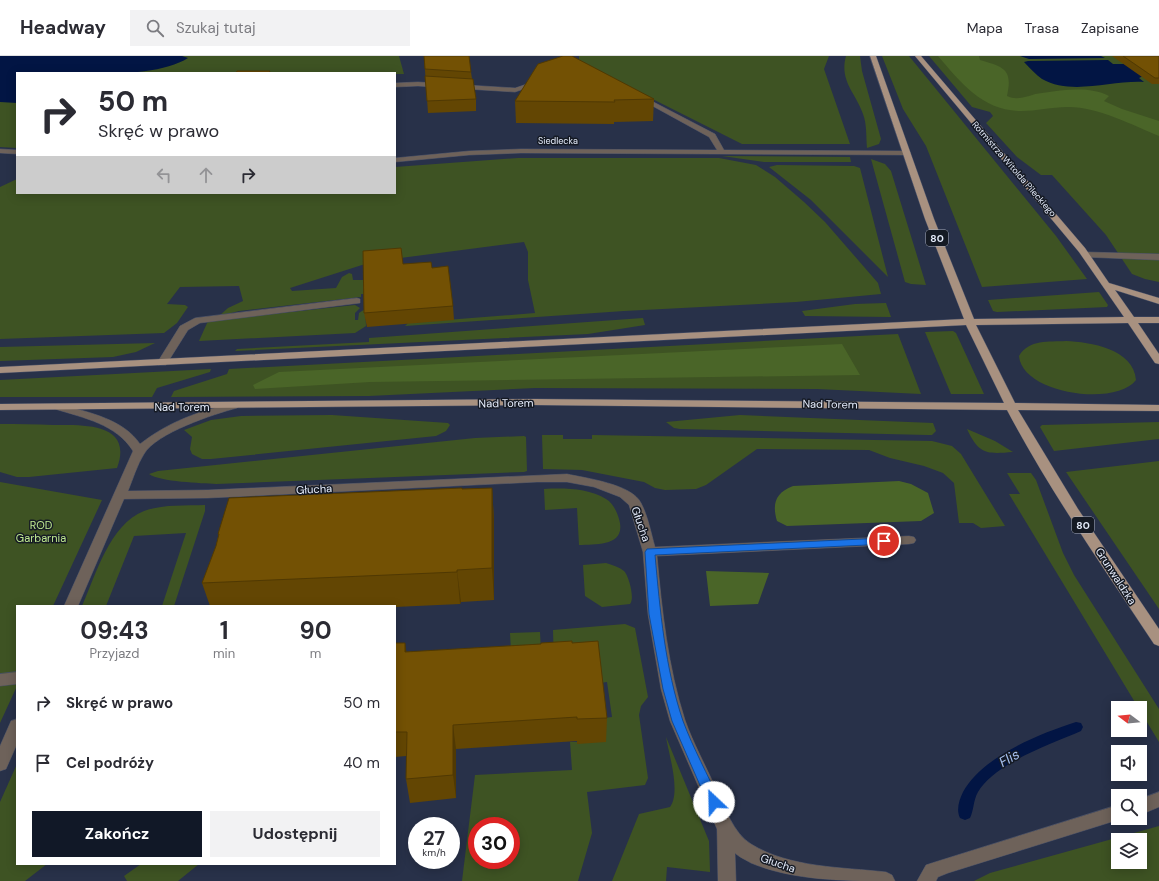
<!DOCTYPE html>
<html lang="pl">
<head>
<meta charset="utf-8">
<style>
	body { margin:0; font-family:"DM Sans",sans-serif; background:#f2f2f3; color:#2b2b33; height:100vh; display:flex; flex-direction:column; font-size:15px; white-space:nowrap }
	* { box-sizing:border-box; margin:0 }
	p { font-size:13px; color:#7c7c81 }
	.icon { flex:none; width:22px; height:22px; fill:none; stroke:currentColor; stroke-width:2; stroke-linecap:round; stroke-linejoin:round }
	.map { position:relative; flex:1; overflow:hidden }
	.sheet { position:absolute; left:16px; top:549px; width:380px; height:260px; display:flex; flex-direction:column; background:#fff; border-radius:0px; box-shadow:0 2px 10px #0003 }
	.sheet>* { flex:none }
	.guide { position:absolute; left:16px; top:16px; width:380px; height:122px; border-radius:0px; box-shadow:0 2px 10px #0003; background:#fff; color:#2b2b33; overflow:hidden }
	.needle { width:26px; rotate:286deg }
	.buttons { position:absolute; left:1111px; top:645px; display:grid; gap:8px }
	.buttons a { display:grid; place-items:center; width:36px; height:36px; border-radius:0px; background:#fff; box-shadow:0 2px 10px #0003; font-size:20px }
	.speed { position:absolute; left:408px; top:761px; display:flex; gap:8px; font-size:20px; font-weight:700; text-align:center }
	.speed>* { display:grid; place-content:center; width:52px; height:52px; border-radius:50%; background:#fff; box-shadow:0 2px 10px #0003; line-height:1 }
	.speed small { font-size:10px; font-weight:400 }
	.speed .limit { border:6px solid #d22; background:#fff; color:#111 }
	.pin { position:absolute; display:grid; place-items:center; width:34px; height:34px; color:#fff; margin:-17px; border:2px solid #fff; border-radius:50%; box-shadow:0 1px 4px #0007 }
	.me { position:absolute; width:44px; margin:-22px; rotate:336deg; stroke-linejoin:round; filter:drop-shadow(0 0 3px #0008) }
	.turn { display:flex; align-items:center; gap:14px; height:84px; padding:0 16px; font-size:18px }
	.turn .icon { width:52px; height:52px; stroke-width:2.5 }
	.turn b { display:block; font-size:28px; line-height:34px }
	.lanes { display:flex; align-items:center; height:38px; padding:0 16px; background:#0003; justify-content:center; gap:20px; direction:ltr }
	.lanes .off { opacity:.35 }
	.eta { display:flex; justify-content:space-evenly; align-items:center; height:68px; text-align:center }
	.eta b { font-size:24px; font-weight:700; line-height:28px }
	.cta { display:flex; gap:8px; margin-top:auto; padding:8px 16px }
	.cta a { flex:1; height:46px; border-radius:0px; background:#111827; color:#fff; font-size:16px; font-weight:700; line-height:46px; text-align:center }
	.cta a+a { background:#f2f2f3; color:#2b2b33 }
	ul { padding:0; list-style:none }
	li { display:flex; align-items:center; gap:12px; height:60px; padding:0 16px }
	li div { flex:1 }
	li b { display:block; font-size:15px }
	li em { font-style:normal }
	header { display:flex; align-items:center; gap:24px; box-sizing:border-box; height:56px; padding:0 20px; background:#fff; border-bottom:1px solid #e1e1e2 }
	header strong { font-size:19px }
	nav { display:flex; gap:22px; margin-inline-start:auto; font-size:14px }
	.search { width:280px; height:36px; background:#f2f2f3; display:flex; align-items:center; gap:10px; box-sizing:border-box; padding:0 14px; border-radius:0px; color:#7c7c81; font-size:15px }
	.map>svg:first-child { display:block }
</style>
</head>
<body>
<header>
<strong>Headway</strong>
<div class="search"><svg class="icon" aria-label="search" viewBox="0 0 24 24"><circle cx="10" cy="10" r="6"/><path d="M15 15l6 6"/></svg>Szukaj tutaj</div>
<nav><a>Mapa</a><a>Trasa</a><a>Zapisane</a></nav>
</header>
<div class="map">
<svg width="1159" height="825" viewBox="0 0 1159 825">
	<rect width="100%" height="100%" fill="#283149"/>
	<path fill="#3e5323" fill-rule="evenodd" d="M0 0H399L404 18 17 17V92L0 91Z
		M579 0H829L824 13 850 88H742L579 6Z
		M846 0H860L862 15 881 83 879 88 867 92C866 81 867 68 863 58 856 37 839 25 846 0Z
		M882 0H909L1056 180 1087 223 982 231 926 90 903 53Z
		M929 0H1123L1159 25V226L1145 223 1132 218 1106 179 1052 119H1041L1017 101 986 67 993 60 990 56 972 51Z
		M722 100 850 101 851 106H764Z
		M518 102H719L756 109 775 121 804 146 825 166 878 227 881 238 796 246 624 255 405 270 408 267 535 257 528 224V196L524 186 385 204 362 209 290 232 292 235 336 232 342 221 349 217 352 218 353 224H365L364 238H361V241L239 255 219 260 228 252 243 245 239 230 180 231 167 248 185 249 188 251 177 267 164 277 0 283V131L17 123V137H395V111Z
		M871 103 885 108 891 115 926 229 911 228 905 226Z
		M777 109 854 110 860 112 888 221 811 144 769 111Z
		M1099 236 1108 249 1107 251 997 256 993 255 988 244Z
		M886 247 891 261 805 260 802 255 855 248Z
		M355 249 360 252 355 257V264H358L359 257 365 253 366 270 355 277 199 285 208 265Z
		M643 262 645 269 588 278 235 295 237 293 369 286V282Z
		M953 275 956 277 984 338H951L925 276Z
		M898 278 921 338 817 333 535 332 369 340 171 341 174 335 227 318 229 313Z
		M1066 285C1090 286 1134 293 1136 324 1116 351 1022 338 1019 300 1029 283 1049 286 1066 285Z
		M155 287 136 296 113 301 0 305V291Z
		M211 313 210 316 157 332 152 341H0V324Z
		M740 359 933 367 936 375 932 379H928L680 373 674 372 666 366Z
		M241 360 332 359 448 367 450 369 446 375 436 380 211 403H202L192 398 190 393 192 381 184 374 211 364Z
		M1159 366V383L1054 395 1040 371 1042 369Z
		M0 368C18 368 35 368 53 369 82 369 134 366 117 412L29 421H17L0 416Z
		M967 373 995 385 1013 396C987 398 979 399 967 373Z
		M542 379H563V383H592V379L932 385 952 390 961 398 1005 470 981 472 973 467H959L954 427 943 417 924 410 890 402 869 394 757 393 706 429 696 433 665 434 655 432 644 426 582 414 543 413Z
		M524 380 526 381 527 415 524 416 216 428C202 427 160 426 149 418L158 415 475 382Z
		M1159 405V553L1066 416Z
		M1007 417H1031L1036 424 1063 497 1074 519 1159 653V686L1009 438H1020Z
		M0 426 102 444 53 550H17V630L0 667Z
		M544 433C564 432 588 432 606 443 613 447 617 456 619 463 627 490 597 488 579 489L577 452 545 454Z
		M205 449V455L174 550H162L186 477 134 480 106 550H82C96 519 109 469 144 455 163 448 185 450 205 449Z
		M606 507C612 509 619 511 624 515 629 520 635 543 630 548L602 551 585 540 583 509Z
		M625 568 635 572 648 641 641 650 639 659 648 722 645 729 587 736 592 777 578 825H462L475 719 572 714 570 686H577V687L604 662 612 661 607 626 600 627 554 610 553 574ZM477 770H511V804H477Z
		M540 576 542 616 512 614 510 577Z
		M666 681 709 785 710 816 667 811 666 825H612L639 758 670 751C681 736 669 699 666 681Z
		M17 708V808H47L25 825H0V746Z
		M1159 770V825H974L990 817ZM1118 784H1140V806H1118Z
		M141 808H199L178 825H127L124 820Z"/>
	<path fill="#4a6528" d="M938 0H979L980 4C1004 11 1013 13 1007 40 1019 46 1030 38 1042 37 1065 34 1089 30 1109 40L1104 45 1122 53 1159 65V80C1133 69 1095 50 1067 51 1052 51 1036 55 1021 55 983 55 961 27 938 0Z
		M842 288 860 319 370 326 255 333 253 329 279 316Z
		M899 425 911 428 928 437 934 457 921 465 787 470 777 465C772 448 775 437 793 430Z
		M706 515 769 517 758 548 710 550Z"/>
	<path fill="#021544" d="M0 0H182L188 2C152 25 61 17 17 17V47L0 46Z
		M1020 0H1101L1105 2 1029 3Z
		M1108 4 1113 8H1127L1143 20 1139 22 1144 26C1112 24 1072 40 1042 23 1036 19 1030 12 1024 6L1028 5Z"/>
	<g fill="none" stroke-linecap="round" stroke-linejoin="round">
		<path fill="#021544" fill-rule="evenodd" d="M1076 666 1081 667 1083 671 1081 675C1051 688 995 707 978 736 973 745 974 754 970 762L965 764 960 762C956 754 959 744 963 736 983 700 1039 678 1076 666Z"/>
		<g stroke="#474f66" stroke-width="1">
			<path id="minor" d="M539 24 541 25V27L515 36 418 30 395 31V27L418 26 515 32Z
				M640 39 715 78 724 94 907 95 911 97 907 99 521 97 469 99 395 106V102L469 95 521 93 717 94 709 81 638 42 637 41Z
				M0 93 17 94V98L0 97Z
				M1086 196 1159 198V204L1083 201 1082 199Z
				M357 242 360 243V247L200 267 188 274 166 309H158L157 307 180 270 195 262Z
				M233 347 239 350 237 352C214 358 156 377 144 398 137 409 133 423 128 435L208 434 567 418C585 422 632 428 641 447 648 460 651 477 655 491L909 480 914 481 916 484 914 487 909 488 657 500C662 555 668 611 685 664 693 687 706 710 716 733 725 751 733 777 751 788 790 812 842 811 886 816L892 819 895 825C847 825 794 825 751 807 746 804 739 801 735 797L736 825H718L717 773 670 665 661 633 648 558 643 496 629 449 620 441 594 431 567 426H537L208 442 124 443 78 550H64L133 395C116 368 84 362 55 353L53 351 55 349H63C90 357 123 363 140 388 168 366 199 355 233 347Z
				M17 616V628L0 630V618Z
				M17 663V688L6 713 0 715V690L11 665Z
				M1159 736V751L1140 759V743Z
				M1118 749V762H1124L948 817 938 821 936 825H917L926 809 932 807Z"/>
		</g>
		<g stroke="#474f66" stroke-width="1">
			<path id="major" d="M870 0H876L934 163 974 263 1124 261 1079 196 915 0H921L1085 192 1109 227 1159 242V248L1115 234 1134 261H1159V267H1138L1159 298V308L1155 307 1128 267 976 269 1015 347 1159 349V355L1018 354 1078 453 1159 573V590L1154 588C1103 511 1050 435 1007 354L534 349 0 354V348L534 343 1004 347 966 269 0 317V311L964 263 925 163Z"/>
		</g>
		<use href="#minor" fill="#6e625a" fill-rule="evenodd"/>
		<use href="#major" fill="#a89180" fill-rule="evenodd"/>
	</g>
	<path fill="#634603" d="M424 0 471 16 472 23 476 43V55L428 57Z
		M1112 0H1159V28H1152Z
		M654 43 653 65 614 66V68L516 67 515 45Z
		M403 208 432 212 453 250 454 264 367 271 364 257Z
		M492 432 494 464V544L461 546 460 548 395 551V550H210L202 527 216 490 218 481V478L462 433Z
		M395 587 407 596 572 587 607 662 606 686 577 688V685L456 693V742L410 747 406 723V700L395 701Z"/>
	<path fill="#503903" d="M492 432 494 464V544L492 512Z
		M457 514 461 546 460 548 457 516Z
		M405 587 409 611 405 596Z
		M453 669 456 693V742L453 719Z"/>
	<path fill="#735104" stroke="#503903" d="M424 0H469L471 16 425 13Z
		M563 0H572L654 43 614 44 615 46 515 45 538 8Z
		M1123 0H1159V22H1155Z
		M237 15H270L269 17H236Z
		M425 20 473 23 476 43 427 45Z
		M401 192 403 208 431 206 432 212 448 210 453 250 364 257 363 195Z
		M462 432V433L492 432V512L457 514V516L202 527 216 490 219 478H218L229 442Z
		M572 585V587L598 585 607 662 577 663V661L453 669V719L406 723 407 676H395V587H405V596L541 588V587Z"/>
	<path fill="#1a73e8" stroke="#114b97" d="M884 482 888 483 889 485 888 488 655 499C660 554 665 612 683 665 693 692 708 719 720 746L718 750 714 751 709 750 672 665 663 633 649 558 645 496 647 493Z"/>
	<g text-anchor="middle" stroke-width="3" stroke-linejoin="round" paint-order="stroke">
		<g font-size="9" fill="#e7eefd" stroke="#151a24">
			<text x="558" y="88">Siedlecka</text>
			<text transform="translate(1014 113) rotate(49)" y="3">Rotmistrza Witolda Pileckiego</text>
		</g>
		<g fill="#151a24" stroke="#a8aebc" stroke-width="1">
			<rect x="926" y="174" width="22" height="16" rx="3"/>
			<rect x="1072" y="461" width="22" height="16" rx="3"/>
		</g>
		<g font-size="10" font-weight="bold" fill="#e7eefd">
			<text x="937" y="186">80</text>
			<text x="1083" y="473">80</text>
		</g>
		<g font-size="11" fill="#e7eefd" stroke="#151a24">
			<text transform="translate(506 347) rotate(-1)" y="4">Nad Torem</text>
			<text transform="translate(830 348) rotate(1)" y="4">Nad Torem</text>
			<text x="182" y="355">Nad Torem</text>
			<text transform="translate(314 433) rotate(-3)" y="4">Głucha</text>
			<text transform="translate(641 468) rotate(71)" y="4">Głucha</text>
			<text transform="translate(1116 520) rotate(57)" y="4">Grunwaldzka</text>
			<text transform="translate(778 807) rotate(19)" y="4">Głucha</text>
		</g>
		<g font-size="11" fill="#bfe990" stroke="#151a24">
			<text x="41" y="473">ROD<tspan x="41" dy="13">Garbarnia</tspan></text>
		</g>
		<g font-size="14" font-style="italic" fill="#a6c0f0" stroke="#151a24">
			<text transform="translate(1009 702) rotate(-30)" y="5">Flis</text>
		</g>
	</g>
</svg>
<div class="buttons">
<a><svg class="needle" viewBox="-14 -14 28 28"><path d="M0-13l5 13h-10z" fill="#e53935"/><path d="M0 13l5-13h-10z" fill="#7c7c81"/></svg></a>
<a><svg class="icon" aria-label="sound" viewBox="0 0 24 24"><path d="M4 9h4l5-4v14l-5-4H4zM17 9q2 3 0 6"/></svg></a>
<a><svg class="icon" aria-label="search" viewBox="0 0 24 24"><circle cx="10" cy="10" r="6"/><path d="M15 15l6 6"/></svg></a>
<a><svg class="icon" aria-label="layers" viewBox="0 0 24 24"><path d="M12 4l9 5-9 5-9-5zM3 14l9 5 9-5"/></svg></a>
</div>
<div class="speed"><div>27<small>km/h</small></div><div class="limit">30</div></div>
<div class="pin" style="left:884px;top:485px;background:#d93025"><svg class="icon" aria-label="arrive" viewBox="0 0 24 24"><path d="M6 21V4h12l-3 4 3 4H6"/></svg></div>
<svg class="me" style="left:714px;top:746px" viewBox="-20 -20 40 40"><circle r="19" fill="#fff"/><path d="M0-13L10 11 0 6-10 11z" fill="#1a73e8"/></svg>
<div class="guide">
<div class="turn"><svg class="icon" aria-label="right" viewBox="0 0 24 24"><path d="M7 20v-9h11M14 6l5 5-5 5"/></svg><div><b>50 m</b>Skręć w prawo</div></div>
<div class="lanes"><svg class="icon off" aria-label="left" viewBox="0 0 24 24"><path d="M17 20v-9H6M10 6l-5 5 5 5"/></svg><svg class="icon off" aria-label="ahead" viewBox="0 0 24 24"><path d="M12 20V5M6 11l6-6 6 6"/></svg><svg class="icon" aria-label="right" viewBox="0 0 24 24"><path d="M7 20v-9h11M14 6l5 5-5 5"/></svg></div>
</div>
<section class="sheet">
<div class="eta">
<div><b>09:43</b><p>Przyjazd</p></div>
<div><b>1</b><p>min</p></div>
<div><b>90</b><p>m</p></div>
</div>
<ul>
<li><svg class="icon" aria-label="right" viewBox="0 0 24 24"><path d="M7 20v-9h11M14 6l5 5-5 5"/></svg><div><b>Skręć w prawo</b></div><em>50 m</em></li>
<li><svg class="icon" aria-label="arrive" viewBox="0 0 24 24"><path d="M6 21V4h12l-3 4 3 4H6"/></svg><div><b>Cel podróży</b></div><em>40 m</em></li>
</ul>
<div class="cta"><a>Zakończ</a><a>Udostępnij</a></div>
</section>
</div>
</body>
</html>
